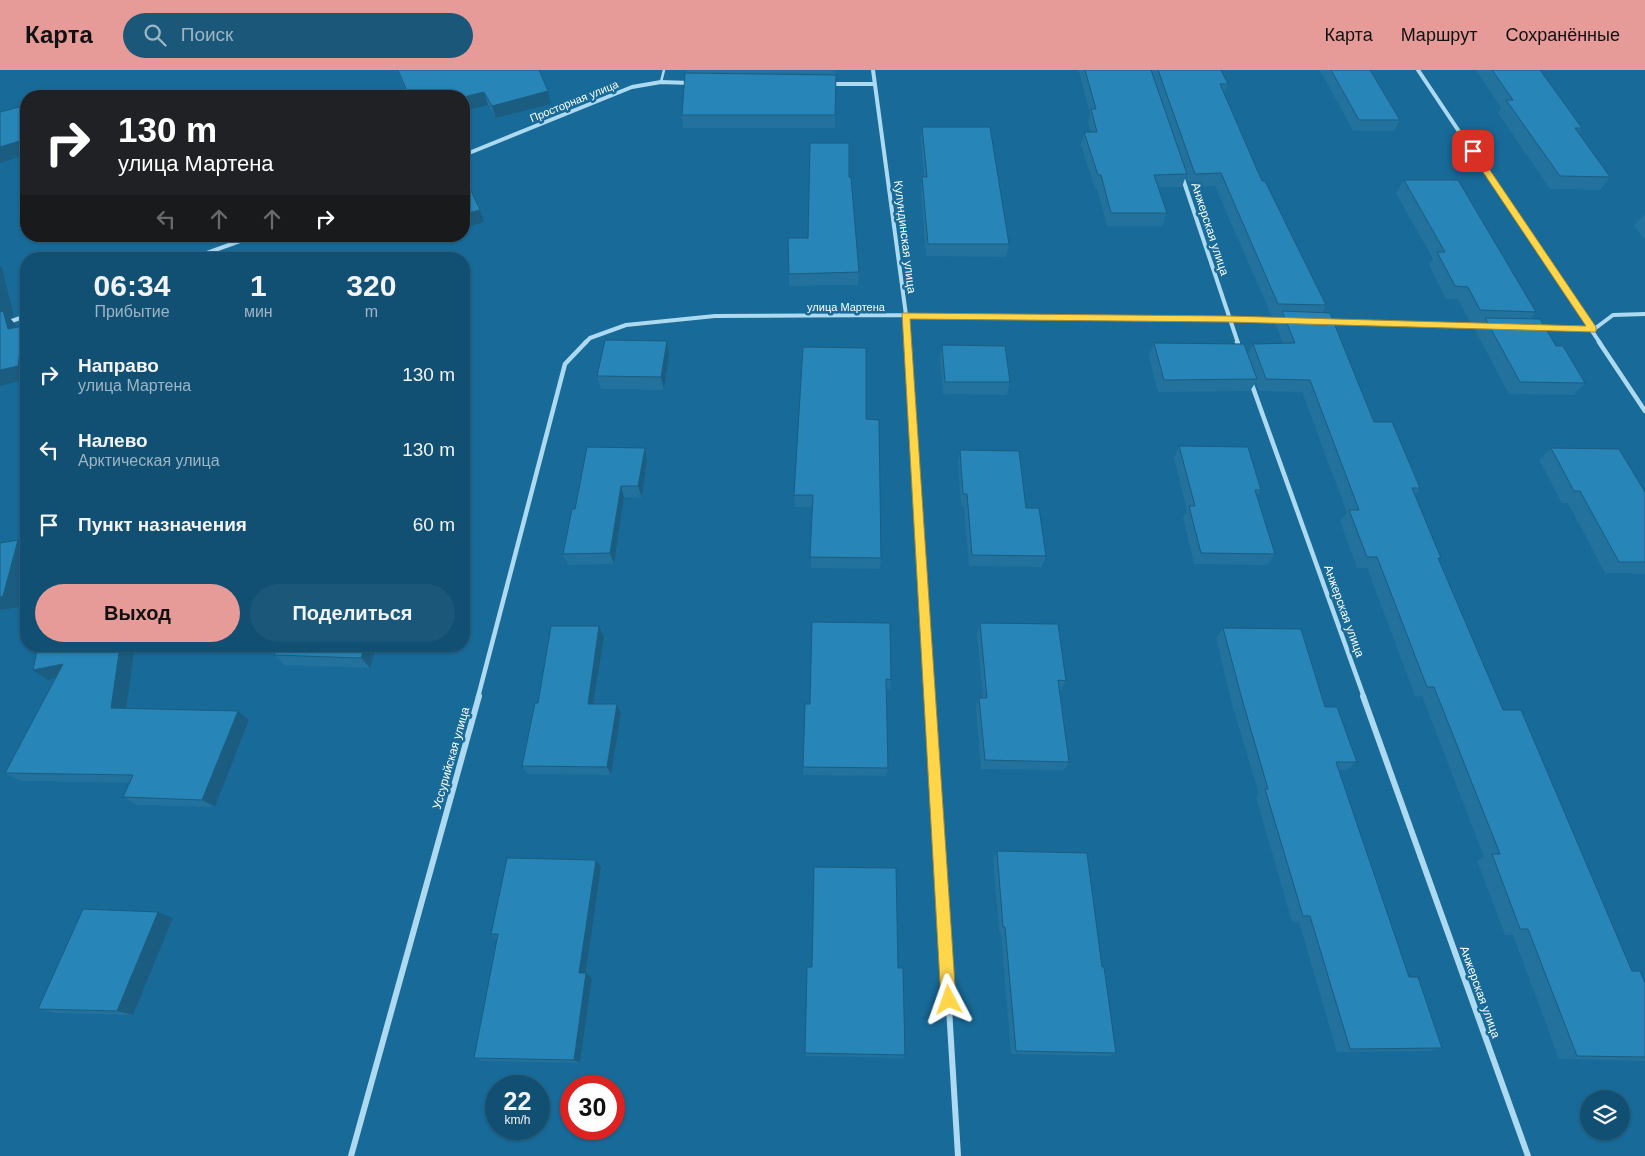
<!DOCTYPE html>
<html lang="ru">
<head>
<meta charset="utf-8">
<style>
	body { margin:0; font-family:Arial,sans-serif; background:#1b5778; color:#f1f3f6; height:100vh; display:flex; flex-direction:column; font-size:19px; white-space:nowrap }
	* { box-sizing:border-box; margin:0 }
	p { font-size:16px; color:#9cb5c4 }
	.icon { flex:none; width:28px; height:28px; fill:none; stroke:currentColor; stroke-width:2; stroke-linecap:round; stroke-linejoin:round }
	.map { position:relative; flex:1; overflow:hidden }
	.details { position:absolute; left:20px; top:182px; width:450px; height:400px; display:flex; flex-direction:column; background:#125073; border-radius:20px; box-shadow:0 1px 4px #0004,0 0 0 1px #316785 }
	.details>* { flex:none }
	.banner { position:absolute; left:20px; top:20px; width:450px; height:152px; border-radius:20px; box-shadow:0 1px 4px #0004,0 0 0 1px #316785; background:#202124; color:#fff; overflow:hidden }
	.controls { position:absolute; left:1580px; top:1020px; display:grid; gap:10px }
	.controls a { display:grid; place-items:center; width:50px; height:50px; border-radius:50%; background:#125073; box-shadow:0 1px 4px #0004,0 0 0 1px #316785; font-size:25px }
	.speed { position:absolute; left:485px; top:1005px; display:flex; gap:10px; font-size:25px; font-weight:700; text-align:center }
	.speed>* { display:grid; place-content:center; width:65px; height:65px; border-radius:50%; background:#125073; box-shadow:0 1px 4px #0004,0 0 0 1px #316785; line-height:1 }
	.speed small { font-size:12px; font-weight:400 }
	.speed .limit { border:8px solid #d22; background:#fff; color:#111 }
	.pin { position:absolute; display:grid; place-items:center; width:42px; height:42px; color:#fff; margin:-21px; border-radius:10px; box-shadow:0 2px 8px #0006 }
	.me { position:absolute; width:55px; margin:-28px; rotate:356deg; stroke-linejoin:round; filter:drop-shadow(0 0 4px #0008) }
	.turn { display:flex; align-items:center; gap:18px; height:105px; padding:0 15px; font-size:22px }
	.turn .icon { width:65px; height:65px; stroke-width:2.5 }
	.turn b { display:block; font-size:35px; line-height:42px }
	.lanes { display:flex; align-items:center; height:48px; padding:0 15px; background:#0003; justify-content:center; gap:25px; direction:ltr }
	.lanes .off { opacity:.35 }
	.eta { display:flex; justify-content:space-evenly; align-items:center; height:85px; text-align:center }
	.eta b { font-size:30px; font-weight:700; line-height:35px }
	.primary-button { display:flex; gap:10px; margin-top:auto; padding:10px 15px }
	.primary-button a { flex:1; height:58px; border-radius:30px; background:#e69b98; color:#111; font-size:20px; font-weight:700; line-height:58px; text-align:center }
	.primary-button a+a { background:#1b5778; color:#f1f3f6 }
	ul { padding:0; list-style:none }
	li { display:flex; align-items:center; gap:15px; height:75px; padding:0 15px }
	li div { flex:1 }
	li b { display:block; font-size:19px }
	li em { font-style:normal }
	header { display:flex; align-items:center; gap:30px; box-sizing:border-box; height:70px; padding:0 25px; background:#e69b98; color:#111 }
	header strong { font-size:24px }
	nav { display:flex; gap:28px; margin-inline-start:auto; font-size:18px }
	.search { width:350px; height:45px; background:#1b5778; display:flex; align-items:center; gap:12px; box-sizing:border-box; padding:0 18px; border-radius:28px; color:#9cb5c4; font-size:19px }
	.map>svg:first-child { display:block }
</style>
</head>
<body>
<header>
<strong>Карта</strong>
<div class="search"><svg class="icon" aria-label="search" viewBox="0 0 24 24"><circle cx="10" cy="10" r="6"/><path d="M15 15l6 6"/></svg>Поиск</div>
<nav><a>Карта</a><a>Маршрут</a><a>Сохранённые</a></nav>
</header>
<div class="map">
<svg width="1645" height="1086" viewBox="0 0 1645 1086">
	<rect width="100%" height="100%" fill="#186b99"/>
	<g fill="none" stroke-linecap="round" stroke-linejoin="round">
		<path stroke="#addaf1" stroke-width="2.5" d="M661 12 664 0"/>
		<path stroke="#addaf1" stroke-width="4" d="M873 0 906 245 908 273
			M1418 0 1600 273
			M831 14H875
			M464 85 632 17 661 12 690 13
			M1182 106 1238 273
			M190 189 254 166
			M1328 252 1484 256
			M0 255 26 246
			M1540 258 1593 260 1613 245 1645 244
			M585 273 590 268 626 255 715 246 906 245 1282 250"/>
		<path stroke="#addaf1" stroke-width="4.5" d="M908 272 930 627
			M1237 272 1240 280
			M1599 272 1645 341
			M1251 312 1364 627
			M478 627 565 294 586 272"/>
		<path stroke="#addaf1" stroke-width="6" d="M930 626 958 1086
			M1363 626 1528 1086
			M351 1086 479 626"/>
	</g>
	<path fill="#22729d" d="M397 0H539L551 34 496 48 488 35 464 26H408Z
		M686 0H836L835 58H683L682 45 686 3Z
		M1079 0H1221L1228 14 1224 24 1262 111 1326 235 1322 243 1374 352 1420 418 1415 425 1441 488 1439 490 1503 640 1632 901 1645 913V991L1559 989 1513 865H1505L1477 791 1484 787 1422 626H1415L1367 498H1357L1340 451 1347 443 1302 322 1259 321 1256 312 1250 321 1158 322 1149 286 1154 273 1248 284 1253 274 1283 273 1275 254 1279 247H1272L1215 116 1190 117 1186 106 1182 117H1158L1167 143 1162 156H1107L1097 118H1095L1081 75 1084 62H1091L1088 52 1090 43 1079 2Z
		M1320 0H1370L1400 50 1394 61H1353Z
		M1476 0H1540L1582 58 1578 63 1610 107 1600 120 1550 119 1498 43 1501 38Z
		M922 57 1009 174 1006 187 926 186 921 120 922 107H924L921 70Z
		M849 107 859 202 858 215 789 216 788 168H808Z
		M1404 110 1536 242 1530 249 1556 276 1585 313 1573 325 1509 324 1475 260 1480 253H1471L1458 229H1446L1429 195 1433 189 1396 123Z
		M1645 143V170L1634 156Z
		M667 271 669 284 664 320 601 319 597 306Z
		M942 275 1010 312 1007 325 943 324 940 288Z
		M866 349 881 488 880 499 811 498 812 437H795L794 425Z
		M1179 376 1261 420 1257 426 1275 484 1267 495 1194 494 1183 447 1187 440 1174 388Z
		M645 378 647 390 642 428 624 427 614 494 568 495 563 484 575 439Z
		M1551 378 1645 422V504L1605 503 1568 433H1562L1539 390Z
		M960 380 1026 438 1046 486 1042 497 969 496 964 436H961L958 392Z
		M812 552 891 610 890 619H886L888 698 886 706 803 705V697L810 634Z
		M980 553 1066 611 1061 620H1060L1069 692 1064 700 981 699 976 638 979 628H983L977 564Z
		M1223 558 1325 637 1357 692 1346 700H1338L1409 907 1442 978 1428 981 1337 982 1299 852H1292L1256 727 1259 724 1233 638 1216 568Z
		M604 567 594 634 621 643 611 705 528 704 522 696 538 633Z
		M38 576H135L126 638 249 650 215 737 137 735 123 727 130 713 21 711 5 703 55 609 48 610Z
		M377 576 370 598 285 595 274 585Z
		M997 781 1102 897 1116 983 1109 986 1011 984 1001 863 999 862 993 788Z
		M601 797 586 903 592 908 580 993 482 991 474 988 497 869 491 864Z
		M173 848 133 945 56 943 38 939Z
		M812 897 898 898 905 985 903 988 806 986 805 983Z"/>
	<path fill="#1b5d80" d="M548 21 551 34 496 48 492 36Z
		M484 22 488 35 464 41V27Z
		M19 37 26 46V53Z
		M26 69V85L0 93V77Z
		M480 140 484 152 464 158V144Z
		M0 196 2 198 14 246 10 248 15 254 20 272 0 251Z
		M23 256 26 259V309L0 316V300Z
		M667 271 669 284 664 320 661 307Z
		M645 378 647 390 642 428 638 416Z
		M621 416 624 427 614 494 610 483Z
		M18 470 26 477V503L18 537 0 540V527Z
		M599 556 604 567 592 643 588 634Z
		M120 576H135L125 647 111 638Z
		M365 576H377L370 598 361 588Z
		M63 594 77 604 48 610 33 600Z
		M617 634 621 643 611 705 607 697Z
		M238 641 249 650 215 737 202 730Z
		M596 790 601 797 585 908 579 903Z
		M158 842 173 848 133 945 117 941Z
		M586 903 592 908 580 993 574 990Z"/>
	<path fill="#2785b7" stroke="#1b5d80" d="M398 0H539L548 21 492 36 484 22 464 27 409 26Z
		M1085 0H1151L1187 104 1154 105 1167 143H1111L1101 105H1098L1084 62H1097L1091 39H1096Z
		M1158 0H1221L1228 14H1220L1262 111H1265L1326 235 1278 234 1221 103 1195 104Z
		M1331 0H1370L1400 50H1359Z
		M1492 0H1540L1582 58H1575L1610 107 1560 106 1506 30H1513Z
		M685 3 836 5 835 45H682Z
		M19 37 26 53V69L0 77V42Z
		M922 57H990L1009 174H928L922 107H927Z
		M810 73H849V107H851L859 202 789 204 788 168H808Z
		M464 108H465L480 140 464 144Z
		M1404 110H1458L1536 242 1480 240 1468 217 1455 216 1437 182H1445Z
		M3 241 8 259 23 256 18 296 0 300V242Z
		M1282 241 1330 243 1374 352H1392L1420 418H1412L1441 488H1438L1503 640H1521L1632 901H1640L1645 913V987L1577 986 1528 859H1520L1492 784H1500L1434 617H1427L1377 487H1367L1349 440H1359L1310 310 1266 309 1253 274 1295 273Z
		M1485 248 1540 249 1556 276H1563L1585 313 1520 312Z
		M605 270 667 271 661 307 597 306Z
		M1154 273 1244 274 1257 309 1164 310Z
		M942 275 1005 276 1010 312H945Z
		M803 277 866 278V349L879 350 881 488 810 487 813 425H794Z
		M1179 376 1248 377 1261 420H1255L1275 484 1201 483 1189 436H1195Z
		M587 377 645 378 638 416H621L610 483 563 484 572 439H575Z
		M1551 378 1619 379 1645 422V492H1619L1580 421H1574Z
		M960 380 1019 381 1026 438H1039L1046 486 972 485 967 424H963Z
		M18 470 3 526 0 527V473Z
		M812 552 890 553 891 610 886 609 888 698 803 697 805 634H810Z
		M980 553 1058 554 1066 611 1058 610 1069 692 985 690 979 628H987Z
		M551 556H599L588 634H617L607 697 522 696 535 633H538Z
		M1223 558 1301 559 1325 637H1337L1357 692H1336L1409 907H1418L1442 978 1350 979 1310 846H1303L1265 719H1268L1242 629Z
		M38 576H120L111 638 238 641 202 730 123 727 133 705 5 703 63 594 33 600Z
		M278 576H365L361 588 274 585Z
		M997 781 1087 783 1102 897H1104L1116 983 1016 981 1005 857H1003Z
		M507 788 596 790 579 903H586L574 990 474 988 498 864H491Z
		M814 797 896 798 898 898H903L905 985 805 983 807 897H812Z
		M83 839 158 842 117 941 38 939Z"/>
	<path fill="#ffd54a" stroke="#a68a30" d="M1470 79 1477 81 1596 257V262L1229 252 910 249 956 930 954 935 949 937 944 935 941 930 902 243 1229 246 1586 256 1469 81Z"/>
	<g text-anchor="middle" stroke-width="5" stroke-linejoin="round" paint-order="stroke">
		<g font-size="11" fill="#fff" stroke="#186b99">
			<text transform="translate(574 31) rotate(-22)" y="4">Просторная улица</text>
			<text x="846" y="241">улица Мартена</text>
		</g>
		<g font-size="12" fill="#fff" stroke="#186b99">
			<text transform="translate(1210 159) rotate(72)" y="4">Анжерская улица</text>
			<text transform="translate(905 167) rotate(83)" y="4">Кулундинская улица</text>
			<text transform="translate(1344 541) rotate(70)" y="4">Анжерская улица</text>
			<text transform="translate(451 688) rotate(-74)" y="4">Уссурийская улица</text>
			<text transform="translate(1480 922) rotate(70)" y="4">Анжерская улица</text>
		</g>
	</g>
</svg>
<div class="controls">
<a><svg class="icon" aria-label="layers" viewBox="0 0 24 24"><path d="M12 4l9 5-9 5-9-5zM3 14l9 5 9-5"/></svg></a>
</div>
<div class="speed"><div>22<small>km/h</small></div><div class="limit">30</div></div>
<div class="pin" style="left:1473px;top:81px;background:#d93025"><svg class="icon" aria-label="arrive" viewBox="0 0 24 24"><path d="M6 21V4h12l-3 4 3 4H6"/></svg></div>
<svg class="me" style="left:949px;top:930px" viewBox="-20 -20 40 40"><path d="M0-17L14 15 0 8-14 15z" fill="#ffd54a" stroke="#fff" stroke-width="4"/></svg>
<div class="banner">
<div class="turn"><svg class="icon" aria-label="right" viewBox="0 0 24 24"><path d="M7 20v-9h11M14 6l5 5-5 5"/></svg><div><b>130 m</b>улица Мартена</div></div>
<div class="lanes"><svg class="icon off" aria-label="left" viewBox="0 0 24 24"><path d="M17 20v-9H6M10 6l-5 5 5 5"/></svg><svg class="icon off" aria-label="ahead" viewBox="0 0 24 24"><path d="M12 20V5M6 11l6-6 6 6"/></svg><svg class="icon off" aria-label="ahead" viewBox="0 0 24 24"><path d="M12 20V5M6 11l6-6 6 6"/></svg><svg class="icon" aria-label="right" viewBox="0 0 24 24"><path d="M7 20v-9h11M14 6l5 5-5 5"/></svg></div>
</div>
<section class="details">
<div class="eta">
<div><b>06:34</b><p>Прибытие</p></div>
<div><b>1</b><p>мин</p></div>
<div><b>320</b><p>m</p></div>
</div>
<ul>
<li><svg class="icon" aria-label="right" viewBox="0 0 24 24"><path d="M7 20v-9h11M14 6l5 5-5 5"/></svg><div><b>Направо</b><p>улица Мартена</p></div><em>130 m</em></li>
<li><svg class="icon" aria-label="left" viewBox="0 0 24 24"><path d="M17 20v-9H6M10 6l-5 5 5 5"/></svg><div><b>Налево</b><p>Арктическая улица</p></div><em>130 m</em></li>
<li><svg class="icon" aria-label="arrive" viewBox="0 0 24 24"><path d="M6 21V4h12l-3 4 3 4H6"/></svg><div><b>Пункт назначения</b></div><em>60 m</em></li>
</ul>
<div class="primary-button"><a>Выход</a><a>Поделиться</a></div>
</section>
</div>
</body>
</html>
